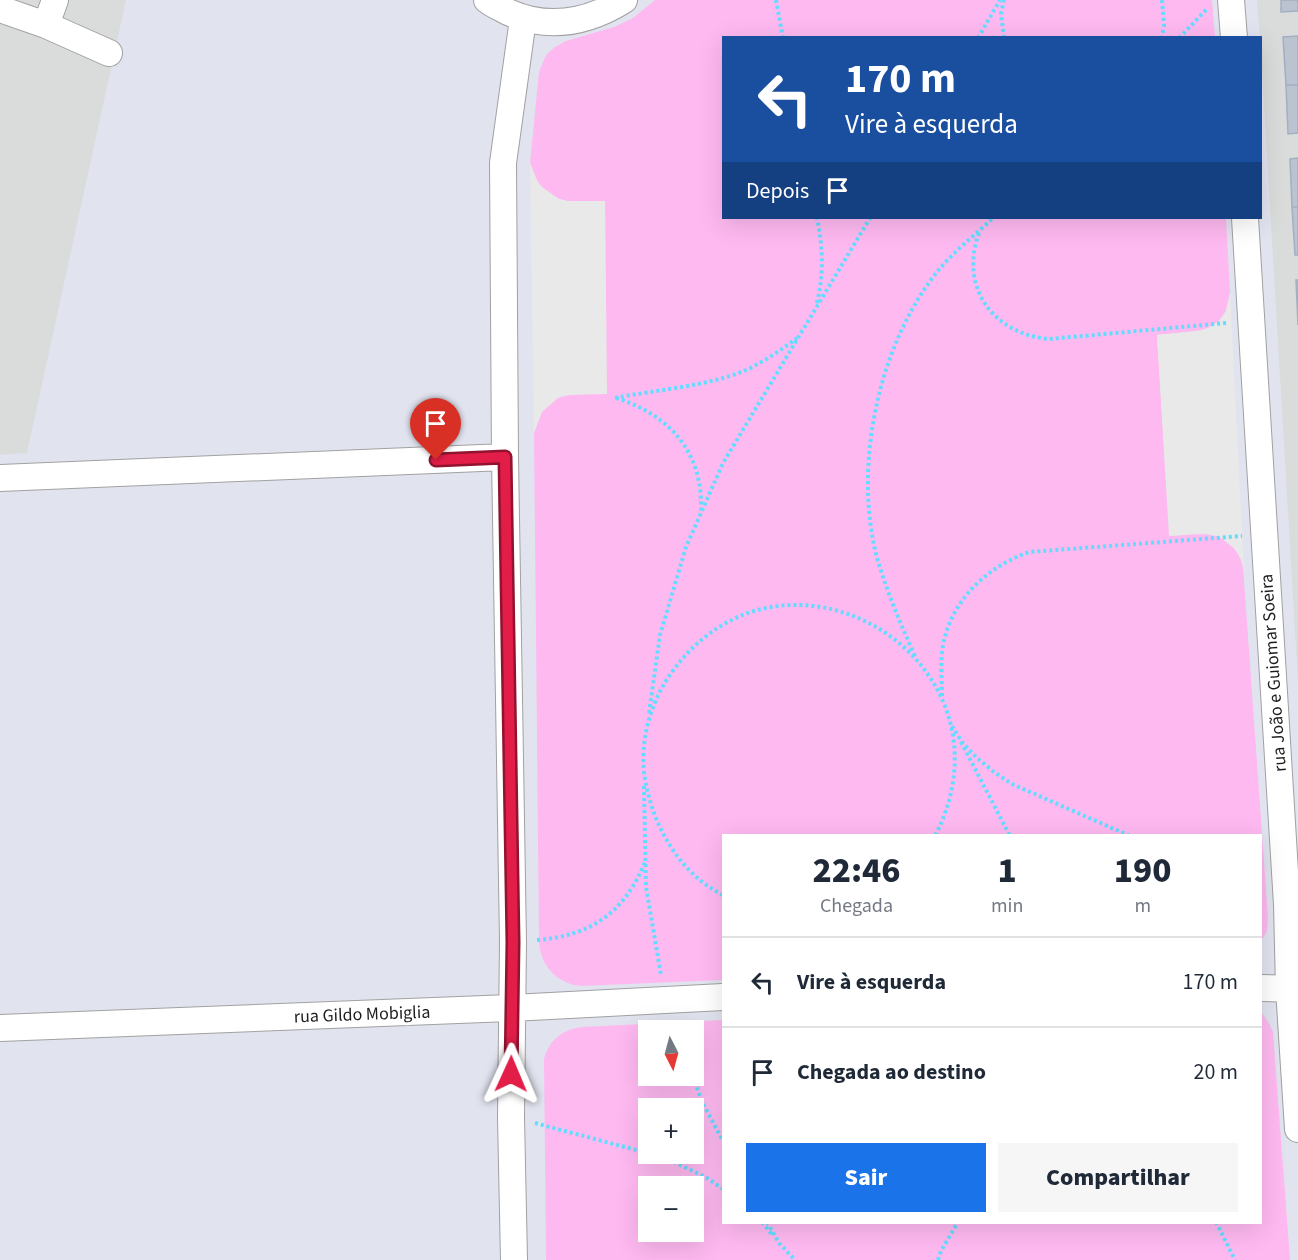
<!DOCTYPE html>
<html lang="pt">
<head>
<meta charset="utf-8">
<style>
	body { margin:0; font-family:"Source Sans 3",sans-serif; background:#f6f6f7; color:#1f2937; height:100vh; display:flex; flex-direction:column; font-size:22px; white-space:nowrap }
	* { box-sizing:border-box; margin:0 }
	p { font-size:20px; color:#747a83 }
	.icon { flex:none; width:33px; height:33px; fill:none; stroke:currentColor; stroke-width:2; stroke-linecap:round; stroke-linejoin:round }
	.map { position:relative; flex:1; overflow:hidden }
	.panel { position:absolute; left:722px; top:834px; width:540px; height:390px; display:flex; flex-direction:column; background:#fff; border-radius:0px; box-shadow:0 6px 24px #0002 }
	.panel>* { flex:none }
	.guide { position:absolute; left:722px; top:36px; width:540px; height:183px; border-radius:0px; box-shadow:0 6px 24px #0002; background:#1a4fa0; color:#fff; overflow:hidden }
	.needle { width:39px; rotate:174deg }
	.fabs { position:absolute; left:638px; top:1020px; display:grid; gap:12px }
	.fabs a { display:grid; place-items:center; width:66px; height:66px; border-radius:0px; background:#fff; box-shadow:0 6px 24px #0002; font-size:30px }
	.pin { position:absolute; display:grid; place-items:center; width:51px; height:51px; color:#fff; margin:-62px -26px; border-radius:50% 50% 50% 0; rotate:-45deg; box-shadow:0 0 6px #0007 }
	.pin .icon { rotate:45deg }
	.me { position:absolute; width:66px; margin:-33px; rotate:1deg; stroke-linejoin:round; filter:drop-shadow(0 0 4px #0008) }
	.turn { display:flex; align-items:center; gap:21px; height:126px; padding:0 24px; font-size:27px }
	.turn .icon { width:78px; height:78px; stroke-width:2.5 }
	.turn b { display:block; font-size:42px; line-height:51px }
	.then { display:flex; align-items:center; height:57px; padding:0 24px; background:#0003; gap:12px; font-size:22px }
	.eta { display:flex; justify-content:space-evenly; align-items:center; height:102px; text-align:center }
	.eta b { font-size:36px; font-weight:800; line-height:42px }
	.primary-button { display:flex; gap:12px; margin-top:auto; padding:12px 24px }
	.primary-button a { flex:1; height:69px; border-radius:0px; background:#1a73e8; color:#fff; font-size:24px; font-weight:800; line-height:69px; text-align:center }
	.primary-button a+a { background:#f6f6f7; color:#1f2937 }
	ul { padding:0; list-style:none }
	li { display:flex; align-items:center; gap:18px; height:90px; padding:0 24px; border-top:2px solid #e0e1e3 }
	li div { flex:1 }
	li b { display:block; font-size:22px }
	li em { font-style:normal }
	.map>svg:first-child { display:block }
</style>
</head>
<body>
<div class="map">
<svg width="1298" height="1260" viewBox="0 0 1298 1260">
	<rect width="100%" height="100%" fill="#e1e4ef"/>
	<path fill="#dadbdb" d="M0 0H126L27 453 0 455Z
		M1257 0H1298V681L1260 38Z"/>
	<path fill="#feb9f0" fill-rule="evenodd" d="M655 0H1212L1215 37 723 38V218H1226L1230 293 1226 311 1219 321 1204 330 1157 335 1170 536C1201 534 1232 527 1243 566L1268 918 1267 931 1260 943V836H723V980L580 986C556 983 540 965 539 941L534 433C543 390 571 394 606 394L605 202 567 201 559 199 545 191 535 178 530 163 539 72 546 55 555 47 566 41 614 27 633 18Z
		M1260 1010 1270 1025 1273 1032 1290 1260H546L544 1059C549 1040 563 1029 582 1027L723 1020V1222H1260ZM648 1030H693V1076H648ZM648 1108H693V1154H648ZM648 1186H693V1232H648Z"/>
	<path fill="#e9e9e9" d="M530 163 539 185 559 199 567 201H605L607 394 566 395 559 397 542 412 534 433Z
		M1230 293 1244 572 1241 559 1234 548 1218 536 1205 533 1169 536 1157 335 1197 331 1209 328 1219 321 1226 311Z"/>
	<path fill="#bac3cf" stroke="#a2b0c2" stroke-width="1.5" d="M1281 0H1298V11L1281 12Z
		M1298 36V85H1286L1283 37Z
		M1286 85H1298V133L1288 134Z
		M1298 158V207H1292L1290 159Z
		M1292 207H1298V255H1295Z
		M1296 280H1298V325Z"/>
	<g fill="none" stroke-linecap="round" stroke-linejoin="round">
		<g stroke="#a1a1a1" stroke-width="28">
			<path id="minor" d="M487 0C493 5 501 8 508 12 548 30 587 23 624 0
				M1231 0 1234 38
				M0 9 46 25 109 53
				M46 25 55 0
				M1245 218 1287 905 1289 989 1298 1129
				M0 478 505 457
				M1260 988 1298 989
				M0 1028 512 1008 723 997
				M514 1260 511 1117 513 942 505 457 503 163 523 19"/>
		</g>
		<path stroke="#62dcff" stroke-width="4" stroke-dasharray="3 3" stroke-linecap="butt" d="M776 0 783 38
			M1162 0 1164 25 1162 38
			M978 38 1000 0
			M1004 38 1001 14 1004 0
			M1179 38 1208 8
			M979 233C959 287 993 334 1049 339L1226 323
			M817 303C824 273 823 247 817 218
			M615 398C655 390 709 386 746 370 765 361 781 350 797 338
			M616 398C670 415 703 452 701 511
			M915 656C900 623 887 592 877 558 853 466 878 346 937 272 953 252 975 235 993 218
			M942 696C942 679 940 662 943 645 952 599 987 567 1029 552L1242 536
			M649 713 660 635 686 547 701 513 723 463 870 218
			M952 726 962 742 977 758 994 772 1012 784 1130 836
			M961 742 1010 836
			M644 786 646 887 661 975
			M723 895C679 873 653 826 645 779 639 743 650 702 672 672 785 515 1025 660 935 836
			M537 940C591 936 625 912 645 862
			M693 1076 702 1102 723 1141
			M535 1123 666 1158 707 1178 723 1189
			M762 1222 773 1236
			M767 1222 779 1243 795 1260
			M1216 1222 1235 1260
			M938 1260 941 1251 958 1222"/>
		<use href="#minor" stroke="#fff" stroke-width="26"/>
	</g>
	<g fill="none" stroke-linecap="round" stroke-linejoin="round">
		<g stroke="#92132f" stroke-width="15">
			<path id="route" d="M436 460 505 457 513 942 511 1074"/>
		</g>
		<use href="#route" stroke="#e11d48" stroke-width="10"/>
	</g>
	<g text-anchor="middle" stroke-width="6" stroke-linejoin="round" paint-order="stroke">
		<g font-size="18" fill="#1d1d1d" stroke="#fff">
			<text transform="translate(1273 673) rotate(-94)" y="6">rua João e Guiomar Soeira</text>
			<text transform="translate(362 1014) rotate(-2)" y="6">rua Gildo Mobiglia</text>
		</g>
	</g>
</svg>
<div class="fabs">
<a><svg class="needle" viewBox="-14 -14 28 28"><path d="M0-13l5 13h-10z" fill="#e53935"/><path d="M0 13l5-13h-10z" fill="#747a83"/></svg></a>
<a>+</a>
<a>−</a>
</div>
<div class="pin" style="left:436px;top:460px;background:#d93025"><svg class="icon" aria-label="arrive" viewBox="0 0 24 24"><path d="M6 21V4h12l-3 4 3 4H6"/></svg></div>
<svg class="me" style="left:511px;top:1074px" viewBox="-20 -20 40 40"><path d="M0-17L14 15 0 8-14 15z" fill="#e11d48" stroke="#fff" stroke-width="4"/></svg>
<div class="guide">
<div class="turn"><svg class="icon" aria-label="left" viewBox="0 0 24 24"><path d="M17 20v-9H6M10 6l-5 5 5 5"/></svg><div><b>170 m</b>Vire à esquerda</div></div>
<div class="then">Depois<svg class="icon" aria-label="arrive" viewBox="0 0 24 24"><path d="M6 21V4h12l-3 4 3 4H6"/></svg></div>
</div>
<section class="panel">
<div class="eta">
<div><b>22:46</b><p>Chegada</p></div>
<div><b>1</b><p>min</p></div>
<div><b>190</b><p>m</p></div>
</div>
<ul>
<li><svg class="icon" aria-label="left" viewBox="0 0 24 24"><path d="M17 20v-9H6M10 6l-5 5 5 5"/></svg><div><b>Vire à esquerda</b></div><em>170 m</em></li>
<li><svg class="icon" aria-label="arrive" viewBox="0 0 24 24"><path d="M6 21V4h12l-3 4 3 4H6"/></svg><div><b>Chegada ao destino</b></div><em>20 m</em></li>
</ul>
<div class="primary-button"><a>Sair</a><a>Compartilhar</a></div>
</section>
</div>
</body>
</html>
